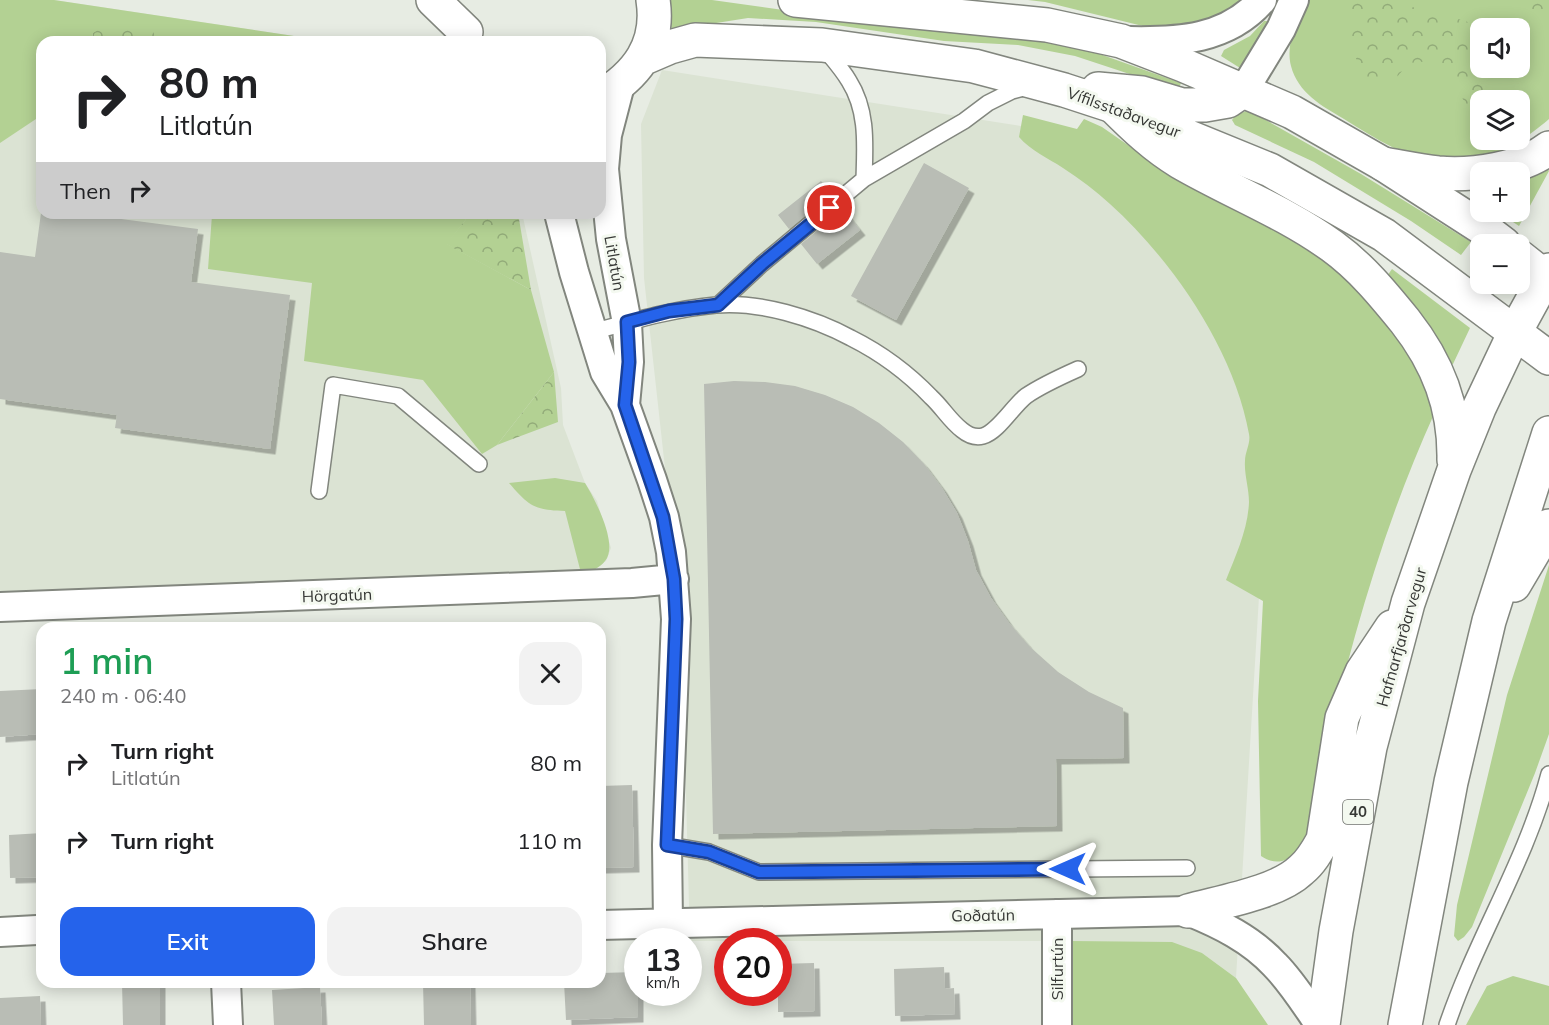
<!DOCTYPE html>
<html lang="en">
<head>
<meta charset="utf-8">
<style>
	body { margin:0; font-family:Mulish,sans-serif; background:#f2f2f2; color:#202124; height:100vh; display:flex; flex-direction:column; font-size:22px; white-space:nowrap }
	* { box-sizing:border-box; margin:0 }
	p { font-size:20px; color:#757577 }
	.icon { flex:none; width:33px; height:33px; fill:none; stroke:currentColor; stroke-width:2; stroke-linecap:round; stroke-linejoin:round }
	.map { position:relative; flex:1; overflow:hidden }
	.details { position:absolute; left:36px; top:622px; width:570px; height:366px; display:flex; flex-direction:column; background:#fff; border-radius:18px; box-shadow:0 3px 15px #0003 }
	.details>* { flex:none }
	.top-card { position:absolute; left:36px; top:36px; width:570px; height:183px; border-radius:18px; box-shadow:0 3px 15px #0003; background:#fff; color:#202124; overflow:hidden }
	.buttons { position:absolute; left:1470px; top:18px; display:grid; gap:12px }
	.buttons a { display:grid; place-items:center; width:60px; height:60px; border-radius:12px; background:#fff; box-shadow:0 3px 15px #0003; font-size:30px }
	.speed { position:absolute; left:624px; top:928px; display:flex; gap:12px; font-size:30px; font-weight:700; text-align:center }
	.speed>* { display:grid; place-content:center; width:78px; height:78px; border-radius:50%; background:#fff; box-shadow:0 3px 15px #0003; line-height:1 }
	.speed small { font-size:15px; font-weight:400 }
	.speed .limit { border:9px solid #d22; background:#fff; color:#111 }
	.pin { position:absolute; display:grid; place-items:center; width:51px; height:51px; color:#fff; margin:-26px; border:3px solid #fff; border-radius:50%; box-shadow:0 2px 6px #0007 }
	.me { position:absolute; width:66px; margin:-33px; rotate:270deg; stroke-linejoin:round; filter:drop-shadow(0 0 4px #0008) }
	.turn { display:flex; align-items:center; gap:21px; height:126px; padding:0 24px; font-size:27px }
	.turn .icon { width:78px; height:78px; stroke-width:2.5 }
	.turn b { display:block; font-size:42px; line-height:51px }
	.then { display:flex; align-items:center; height:57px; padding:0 24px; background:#0003; gap:12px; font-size:22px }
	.round { display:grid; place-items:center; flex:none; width:63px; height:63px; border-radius:18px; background:#f2f2f2 }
	.summary { display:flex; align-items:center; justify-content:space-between; height:102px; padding:0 24px }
	h1 { font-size:36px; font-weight:600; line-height:45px; color:#1e9e55 }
	.primary-button { display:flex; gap:12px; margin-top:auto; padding:12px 24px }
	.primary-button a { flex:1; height:69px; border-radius:18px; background:#2563eb; color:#fff; font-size:24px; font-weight:600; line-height:69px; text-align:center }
	.primary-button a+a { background:#f2f2f2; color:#202124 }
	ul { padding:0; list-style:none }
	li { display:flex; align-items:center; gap:18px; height:78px; padding:0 24px }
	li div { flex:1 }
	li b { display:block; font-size:22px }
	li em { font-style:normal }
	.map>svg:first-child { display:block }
</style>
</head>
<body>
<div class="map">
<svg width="1549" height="1025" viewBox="0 0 1549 1025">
	<defs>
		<pattern id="forest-crowns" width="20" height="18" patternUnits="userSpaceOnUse" patternTransform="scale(1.5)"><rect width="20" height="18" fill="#b3d193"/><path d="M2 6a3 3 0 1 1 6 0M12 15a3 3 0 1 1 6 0" fill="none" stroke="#92ab79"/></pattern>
		<filter id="shadow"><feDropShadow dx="5.5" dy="5.5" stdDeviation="0" flood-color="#0004"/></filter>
	</defs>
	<rect width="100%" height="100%" fill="#e7ece3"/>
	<path fill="#dbe3d3" d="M0 0H54L334 42H42V213H522L561 388 563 425 585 483 597 501 611 548 606 561 582 577 0 592Z
		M662 70 1072 134 1136 192 1269 431 1236 978 1202 953 1069 941H690L681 613 644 278 641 124Z"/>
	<path fill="#b3d193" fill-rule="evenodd" d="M0 0H54L334 42H156L152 30 93 33 92 42H42V115L0 143Z
		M668 0H712L932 31 1043 41 1094 52 1181 83 1178 90 1075 56 1018 45 944 41 816 22 748 18 691 27 672 32Z
		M1028 0H1248L1223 18 1155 29 1045 2Z
		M1307 0H1549V119C1535 131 1509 151 1491 156 1462 164 1418 161 1392 147 1376 139 1360 129 1344 119 1322 106 1298 93 1291 66 1285 43 1298 20 1307 0ZM1480 28H1520V68H1480ZM1480 100H1520V140H1480Z
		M1264 21H1268L1270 26 1246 63 1240 68 1221 56 1224 50 1250 36Z
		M1248 110 1361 174 1471 242 1461 255 1411 221 1314 162 1235 125 1232 120 1235 116Z
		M1023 115 1077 129 1084 119 1102 127 1155 164 1292 233 1349 276 1421 367 1435 412C1374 546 1338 689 1308 833 1298 853 1284 871 1261 856L1258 701 1263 601 1226 580C1236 555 1248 529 1249 502 1249 488 1244 474 1245 461 1245 452 1251 443 1249 434 1234 350 1173 261 1110 204 1096 191 1080 179 1063 168 1048 158 1031 151 1019 137Z
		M1545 164 1549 171 1519 226 1498 212H1520V176Z
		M204 213H471L447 244 531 290 554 372 497 445 482 454 423 380 304 361 312 283 208 269 212 215Z
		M1392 269 1470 328 1453 364 1448 366 1385 279Z
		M555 478 585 483C595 499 619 545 605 561 600 568 589 572 582 577L565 511C534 510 529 506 509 483Z
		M1549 565V734L1535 773 1472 927 1464 937 1458 941 1454 936 1457 905 1507 695Z
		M1070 941 1172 942 1202 953 1236 978 1268 1025H1069Z
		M1513 976 1549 986V1025H1466L1487 986Z"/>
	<path fill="url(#forest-crowns)" d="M1349 0C1396 0 1442 13 1486 28H1480V68H1495L1492 100H1480V132L1452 78 1431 61 1409 63 1396 78 1376 88 1362 74 1351 45Z
		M1530 0H1549V15L1528 16 1524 8Z
		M105 26 153 30 156 42H92L93 33Z
		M471 213H518L531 290 446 244Z
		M554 372 558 422 497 445Z"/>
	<path fill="#b9bdb5" filter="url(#shadow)" d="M924 163 969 188 896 320 851 296Z
		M821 181 831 194 789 229 778 215Z
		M843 209 860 230 817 264 801 244Z
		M41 213H75L198 229 191 282 290 295 270 449 115 428 117 415 0 399V252L35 257Z
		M734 381 765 382 795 386 825 395 853 407 879 423 903 442 924 464 942 488 957 513 968 541 976 570 991 598 1009 623 1030 647 1058 672 1089 692 1123 708 1124 758 1056 759 1057 826 713 834 704 384Z
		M42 689V734L0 737V691Z
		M632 785 634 867 600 868V786Z
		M42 833V877L10 878 9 835Z
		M814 963 815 1011 778 1012V964Z
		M944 967 945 989 954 988 955 1014 895 1016 894 969Z
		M638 972V1017L566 1020 564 982H600V973Z
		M122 982H160V1025H123Z
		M423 982H470L471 1025H424Z
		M320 987 322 1025H274L272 990Z
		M40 996 41 1025H0V998Z"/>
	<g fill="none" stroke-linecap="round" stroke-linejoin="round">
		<g stroke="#82867e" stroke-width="18">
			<path id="lane" d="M823 47C832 58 842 69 849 81 868 111 865 145 864 179
				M718 305 762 264 864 179 964 121 988 103 1012 91 1027 87
				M592 332C633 321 673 309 716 305 759 301 814 318 851 338 881 353 908 373 931 397 942 407 950 421 962 430 968 435 975 438 983 436 998 432 1013 406 1026 396 1042 385 1060 377 1078 369
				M319 491 333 385 398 396 479 464
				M667 845 709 852 759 872 1187 868
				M1447 1025C1476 939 1526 861 1549 774"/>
		</g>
		<g stroke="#82867e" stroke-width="32">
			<path id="street" d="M1129 41C1178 42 1227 40 1262 0
				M620 85 607 135 604 169 611 239 627 323 629 362 625 405
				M1244 90 1281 29 1294 0
				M559 213 574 272 605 372 625 405 652 480 664 517 671 552 676 619 667 845 668 923
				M0 607 632 583 674 579
				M1057 914V1025
				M600 925 1188 911C1220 924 1251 939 1275 965 1292 982 1306 1005 1320 1025
				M0 932 37 930
				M226 982 228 1025"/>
		</g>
		<g stroke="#82867e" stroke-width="36">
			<path id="secondary" d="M433 0 466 32
				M795 0 1047 25 1121 41 1183 65 1292 112 1383 164 1487 231 1504 244
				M642 59 670 47 695 40 822 45 974 66 1064 90 1113 106 1270 170 1384 235 1549 358
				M1098 89 1142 93 1182 105H1205L1228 101 1244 90
				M600 97C637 75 660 45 653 0
				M1520 257 1549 280"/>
		</g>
		<g stroke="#82867e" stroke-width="36">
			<path id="primary" d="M1113 106C1134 127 1155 147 1180 162 1230 191 1285 212 1332 246 1361 267 1383 294 1405 321 1438 363 1455 407 1454 460
				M1383 164C1401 167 1420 171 1438 173 1472 176 1522 169 1549 148
				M1514 585 1549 526
				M1188 911C1220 902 1277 893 1301 870 1311 862 1317 851 1323 840L1342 718 1362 672 1392 627
				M1323 1025 1336 931 1370 747 1408 603 1454 470 1479 408 1515 332 1549 270
				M1405 1025 1451 782 1489 621 1549 433"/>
		</g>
		<use href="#lane" stroke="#fff" stroke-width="15"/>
		<use href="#street" stroke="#fff" stroke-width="28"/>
		<use href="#secondary" stroke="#fff" stroke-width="33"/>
		<use href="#primary" stroke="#fff" stroke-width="33"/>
	</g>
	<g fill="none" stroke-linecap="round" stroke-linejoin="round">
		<g stroke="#184099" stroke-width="15">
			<path id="route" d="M830 208 762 264 718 305 669 311 627 322 629 362 625 405 663 517 674 579 676 619 667 845 709 852 759 872 1068 869"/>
		</g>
		<use href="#route" stroke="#2563eb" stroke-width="10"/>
	</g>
	<g text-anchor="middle" stroke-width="6" stroke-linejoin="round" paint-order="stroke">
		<rect fill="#f4f9f0" stroke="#6f726d" stroke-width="1.5" x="1343" y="800" width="30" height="24" rx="4.5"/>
		<g font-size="15" font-weight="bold" fill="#363835">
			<text x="1358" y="817">40</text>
		</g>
		<g font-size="16" fill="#363835" stroke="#f4f9f0">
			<text transform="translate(1124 112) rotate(20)" y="6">Vífilsstaðavegur</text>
			<text transform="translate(615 263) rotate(80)" y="6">Litlatún</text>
			<text transform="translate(337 595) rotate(-2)" y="6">Hörgatún</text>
			<text transform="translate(1401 637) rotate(-74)" y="6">Hafnarfjarðarvegur</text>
			<text transform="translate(983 915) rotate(-1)" y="6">Goðatún</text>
			<text transform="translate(1057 969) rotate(-90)" y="6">Silfurtún</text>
		</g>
	</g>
</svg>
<div class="buttons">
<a><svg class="icon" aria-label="sound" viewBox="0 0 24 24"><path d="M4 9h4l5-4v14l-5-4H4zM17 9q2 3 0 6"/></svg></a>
<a><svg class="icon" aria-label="layers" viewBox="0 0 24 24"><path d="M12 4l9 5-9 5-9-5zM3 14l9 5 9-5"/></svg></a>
<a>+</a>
<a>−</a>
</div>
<div class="speed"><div>13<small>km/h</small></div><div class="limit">20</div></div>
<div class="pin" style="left:830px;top:208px;background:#d93025"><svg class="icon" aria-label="arrive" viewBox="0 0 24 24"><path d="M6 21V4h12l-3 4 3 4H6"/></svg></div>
<svg class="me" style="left:1068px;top:869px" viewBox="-20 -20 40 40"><path d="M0-17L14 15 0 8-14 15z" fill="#2563eb" stroke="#fff" stroke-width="4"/></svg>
<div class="top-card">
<div class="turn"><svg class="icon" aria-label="right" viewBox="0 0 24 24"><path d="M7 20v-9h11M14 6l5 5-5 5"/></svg><div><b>80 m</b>Litlatún</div></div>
<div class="then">Then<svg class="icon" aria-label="right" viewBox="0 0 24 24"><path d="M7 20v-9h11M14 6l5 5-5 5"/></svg></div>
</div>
<section class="details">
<div class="summary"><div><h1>1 min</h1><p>240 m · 06:40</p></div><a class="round"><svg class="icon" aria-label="close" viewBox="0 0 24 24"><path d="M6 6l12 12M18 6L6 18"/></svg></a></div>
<ul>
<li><svg class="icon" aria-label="right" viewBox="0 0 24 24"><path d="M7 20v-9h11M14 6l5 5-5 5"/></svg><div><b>Turn right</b><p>Litlatún</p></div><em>80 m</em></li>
<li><svg class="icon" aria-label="right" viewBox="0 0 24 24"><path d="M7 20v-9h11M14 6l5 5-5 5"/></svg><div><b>Turn right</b></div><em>110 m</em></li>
</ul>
<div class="primary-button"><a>Exit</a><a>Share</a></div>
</section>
</div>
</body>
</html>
